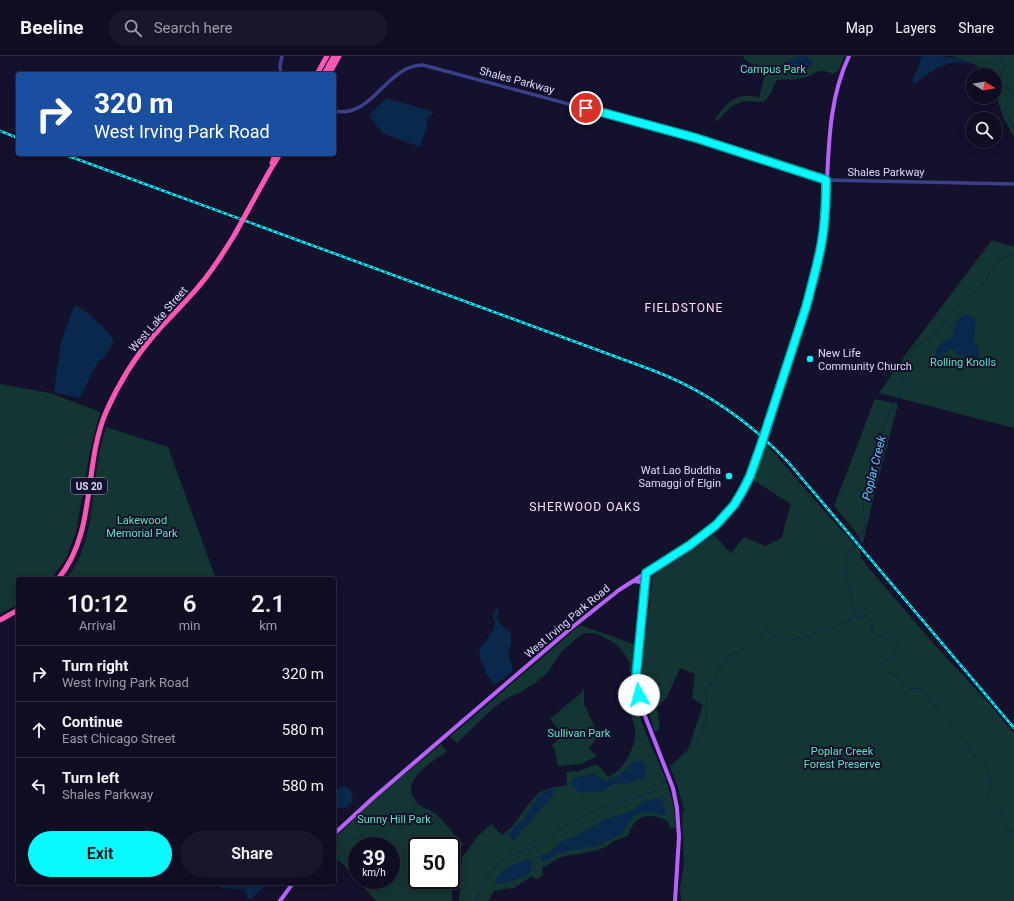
<!DOCTYPE html>
<html lang="en">
<head>
<meta charset="utf-8">
<style>
	body { margin:0; font-family:Roboto,sans-serif; background:#17162a; color:#f1f3f6; height:100vh; display:flex; flex-direction:column; font-size:15px; white-space:nowrap }
	* { box-sizing:border-box; margin:0 }
	p { font-size:13px; color:#9b9ca5 }
	.icon { flex:none; width:22px; height:22px; fill:none; stroke:currentColor; stroke-width:2; stroke-linecap:round; stroke-linejoin:round }
	.map { position:relative; flex:1; overflow:hidden }
	.side { position:absolute; left:16px; top:521px; width:320px; height:308px; display:flex; flex-direction:column; background:#0e0d21; border-radius:4px; box-shadow:0 2px 10px #0003,0 0 0 1px #2e2d3f }
	.side>* { flex:none }
	.hud { position:absolute; left:16px; top:16px; width:320px; height:84px; border-radius:4px; box-shadow:0 2px 10px #0003,0 0 0 1px #2e2d3f; background:#1a4fa0; color:#fff; overflow:hidden }
	.needle { width:26px; rotate:101deg }
	.controls { position:absolute; left:966px; top:12px; display:grid; gap:8px }
	.controls a { display:grid; place-items:center; width:36px; height:36px; border-radius:50%; background:#0e0d21; box-shadow:0 2px 10px #0003,0 0 0 1px #2e2d3f; font-size:20px }
	.speed { position:absolute; left:348px; top:781px; display:flex; gap:8px; font-size:20px; font-weight:700; text-align:center }
	.speed>* { display:grid; place-content:center; width:52px; height:52px; border-radius:50%; background:#0e0d21; box-shadow:0 2px 10px #0003,0 0 0 1px #2e2d3f; line-height:1 }
	.speed small { font-size:10px; font-weight:400 }
	.speed .limit { border:2px solid #111; border-radius:6px; background:#fff; color:#111 }
	.pin { position:absolute; display:grid; place-items:center; width:34px; height:34px; color:#fff; margin:-17px; border:2px solid #fff; border-radius:50%; box-shadow:0 1px 4px #0007 }
	.me { position:absolute; width:44px; margin:-22px; rotate:353deg; stroke-linejoin:round; filter:drop-shadow(0 0 3px #0008) }
	.turn { display:flex; align-items:center; gap:14px; height:84px; padding:0 12px; font-size:18px }
	.turn .icon { width:52px; height:52px; stroke-width:2.5 }
	.turn b { display:block; font-size:28px; line-height:34px }
	.eta { display:flex; justify-content:space-evenly; align-items:center; height:68px; text-align:center }
	.eta b { font-size:24px; font-weight:600; line-height:28px }
	.cta { display:flex; gap:8px; margin-top:auto; padding:8px 12px }
	.cta a { flex:1; height:46px; border-radius:24px; background:#08faff; color:#111; font-size:16px; font-weight:600; line-height:46px; text-align:center }
	.cta a+a { background:#17162a; color:#f1f3f6 }
	ul { padding:0; list-style:none }
	li { display:flex; align-items:center; gap:12px; height:56px; padding:0 12px; border-top:1px solid #2e2d3f }
	li div { flex:1 }
	li b { display:block; font-size:15px }
	li em { font-style:normal }
	header { display:flex; align-items:center; gap:24px; box-sizing:border-box; height:56px; padding:0 20px; background:#0e0d21; border-bottom:1px solid #2e2d3f }
	header strong { font-size:19px }
	nav { display:flex; gap:22px; margin-inline-start:auto; font-size:14px }
	.search { width:280px; height:36px; background:#17162a; display:flex; align-items:center; gap:10px; box-sizing:border-box; padding:0 14px; border-radius:22px; color:#9b9ca5; font-size:15px }
	.map>svg:first-child { display:block }
</style>
</head>
<body>
<header>
<strong>Beeline</strong>
<div class="search"><svg class="icon" aria-label="search" viewBox="0 0 24 24"><circle cx="10" cy="10" r="6"/><path d="M15 15l6 6"/></svg>Search here</div>
<nav><a>Map</a><a>Layers</a><a>Share</a></nav>
</header>
<div class="map">
<svg width="1014" height="845" viewBox="0 0 1014 845">
	<rect width="100%" height="100%" fill="#13112c"/>
	<path fill="#143632" fill-rule="evenodd" d="M744 0H845L838 15 833 18C815 10 818 19 803 22 795 24 786 23 777 24 772 31 772 40 764 45 760 47 753 45 749 45 736 44 725 56 717 65L715 63C727 46 738 35 759 42L764 22 756 10 743 3Z
		M953 0H1014V81L1004 63 995 37V19H987L976 9Z
		M992 184 1014 191V372L879 337 909 294Z
		M0 328 50 337 100 356 90 395 76 476 66 503 51 523H18V548L0 558Z
		M875 343 898 348 874 439 863 488 855 475 834 450Z
		M106 371 168 391 216 523H66C92 493 92 442 98 404 100 393 103 382 106 371Z
		M766 388 832 464 860 494 861 502 867 510 933 587 992 651 1014 678V845H681L680 831 684 808 682 758H683L684 755 678 731 670 710 688 694 703 649 692 642 695 618 680 612 667 641 657 652 660 672 655 676 646 648 642 626 643 602 653 520 714 479 731 497 744 481 765 490 782 482 785 468 791 448 753 424Z
		M580 569 636 589 633 616H629L630 608 624 597 616 588 600 579 591 577H583L561 596 547 617 535 627 521 636 507 642 491 654 457 687 450 681Z
		M627 627H633C635 638 636 650 640 661 653 700 674 728 676 772H670C669 770 669 768 668 766 662 760 647 759 640 762 634 766 630 773 628 780L614 785 606 791 598 794 561 801 542 812 543 819 536 823 532 820 514 832 503 833 494 835 488 845H459L462 801 478 780 491 768 502 779 512 771 527 750 538 737 550 732 567 729V716L578 715 597 708 608 721C625 714 637 689 635 672 633 662 628 654 623 646L628 636Z
		M584 631V648L597 676 595 684 589 693 597 700 581 708 558 710 555 694 552 689 563 680 559 674 550 663 581 637Z
		M441 688 447 695C433 706 400 723 415 744 419 751 427 752 433 756 443 764 454 778 463 788 450 802 452 826 452 845H376L357 824H391V790H357V824L342 807 334 801V783L371 746ZM417 790H451V824H417Z"/>
	<path fill="#0a274c" d="M801 0C812 0 817 5 807 13H796L783 14 778 12 781 9Z
		M922 0C933 0 962 0 970 7V8C946 2 932 15 915 28L912 26Z
		M387 42 434 56 428 62 426 74 420 91 382 77 370 61 371 57Z
		M76 249C86 255 110 275 114 286L104 302 99 305 95 311 80 342 56 337 54 335 61 286 74 250Z
		M964 259C983 259 972 273 974 283 975 290 981 293 979 301L975 304C965 305 957 299 952 292 948 295 942 298 939 302 935 306 935 310 930 312L929 311V309L939 289 942 286 952 281 954 272 959 261Z
		M498 552 499 553C493 565 504 571 511 577V588L508 598 513 612 512 616 495 629 487 619 479 599 481 591 494 573 495 566 492 557Z
		M634 705 645 707 646 720 643 723 634 724 628 728H613L601 736 581 737 578 736 571 726 574 722 595 717 601 723 607 725 620 719Z
		M345 730C352 734 354 740 352 747L345 752H337L334 749V738L340 731Z
		M552 733 554 734 553 739 515 783 513 784 509 779 510 775 522 764 537 742 543 737Z
		M659 742 663 744 665 754V760L653 756H642L633 760 621 778 597 790 561 796 543 806 541 804V800L549 797 563 784 577 780 601 765 634 754 642 746Z
		M529 803 531 806 532 815C521 825 509 826 495 828 495 814 517 807 529 803Z
		M217 827H268L251 843H248L244 833H233L219 831Z"/>
	<g fill="none" stroke-linecap="round" stroke-linejoin="round">
		<path stroke="#0a274c" stroke-width="1" d="M767 0H776
			M1000 0C1009 9 1003 17 996 25L997 29C1004 33 1012 30 1014 40
			M1014 40 1006 49 1005 55 1014 74
			M854 558 849 529 845 519 846 508 849 497 866 470 863 453 864 443 879 397 884 368 892 352 902 335 901 318 906 302 914 292 937 278 949 259 983 227 1000 203 1014 197
			M855 559 857 561H861L866 559C872 563 873 568 872 575 880 583 898 581 902 594L900 597 883 605 882 609C885 613 906 631 909 632 913 633 918 632 922 633L940 656 951 666 961 681 967 685 972 698 977 702 983 704 987 710 991 733 986 745 988 750 994 749 1000 751 1002 756V767L1014 778
			M669 719 674 708 700 678 704 670 706 661 707 631 710 629 714 630 717 618 719 615 723 612 727 600 734 598 748 589 754 579H758L764 575 769 576 773 580 782 581 786 584C796 585 802 580 810 580L818 574H833L837 569 848 566 854 559
			M476 845 486 821 498 808 507 801 538 790 565 769 598 753 659 734 667 721"/>
		<path stroke="#3c3f8b" stroke-width="3.5" d="M281 18 280 10 282 0
			M334 55C373 63 386 9 423 9L696 82 826 124 1014 128"/>
		<path stroke="#b863ff" stroke-width="4" d="M766 373C774 349 781 325 789 301 801 265 814 230 820 193 833 128 820 62 849 0
			M646 517 636 621 643 655 673 732 677 752 679 781 675 845
			M634 525 641 526 645 531
			M334 778 373 742 570 573 619 534 690 489 715 469 734 449 743 434 750 420 761 389
			M280 845 293 827"/>
		<path stroke="#ff57b5" stroke-width="5" d="M317 18 327 0
			M324 18 334 0
			M329 18 339 0
			M272 107 275 98
			M247 156 269 116 280 98
			M58 523C97 476 83 410 106 356 118 329 135 301 154 279 169 262 185 247 199 230 213 214 224 196 235 178
			M0 564 18 554"/>
		<g stroke="#08faff" stroke-width="2.5">
			<path id="rail" d="M0 75 18 82
				M63 98 652 314C705 334 749 365 788 406L1014 672"/>
		</g>
		<use href="#rail" stroke="#13112c" stroke-width="1" stroke-dasharray="3" stroke-linecap="butt"/>
		<path stroke="#b863ff" stroke-width="4" d="M761 389 766 373"/>
		<path stroke="#ff57b5" stroke-width="5" d="M235 178 247 156"/>
	</g>
	<g fill="none" stroke-linecap="round" stroke-linejoin="round">
		<g stroke="#05a2a6" stroke-width="10">
			<path id="route" d="M586 52 696 82 826 124C826 148 825 172 820 195 816 214 811 232 806 251L761 389 750 420 743 434 734 449 716 469 690 489 646 517 636 621 639 639"/>
		</g>
		<use href="#route" stroke="#08faff" stroke-width="7"/>
	</g>
	<g fill="#08faff" stroke="#13112c" stroke-width="1.5">
		<circle cx="810" cy="303" r="4"/>
		<circle cx="729" cy="420" r="4"/>
	</g>
	<g text-anchor="middle" stroke-width="4" stroke-linejoin="round" paint-order="stroke">
		<rect fill="#13112c" stroke="#a09fc0" stroke-width="1" x="71" y="422" width="36" height="16" rx="3"/>
		<g font-size="10" font-weight="bold" fill="#dddcff">
			<text x="89" y="434">US 20</text>
		</g>
		<g font-size="11" fill="#64e3b9" stroke="#13112c">
			<text x="773" y="17">Campus Park</text>
			<text x="963" y="310">Rolling Knolls</text>
			<text x="142" y="468">Lakewood<tspan x="142" dy="13">Memorial Park</tspan></text>
			<text x="579" y="681">Sullivan Park</text>
			<text x="842" y="699">Poplar Creek<tspan x="842" dy="13">Forest Preserve</tspan></text>
			<text x="394" y="767">Sunny Hill Park</text>
		</g>
		<g font-size="11" fill="#dddcff" stroke="#13112c">
			<text transform="translate(517 24) rotate(15)" y="4">Shales Parkway</text>
			<text x="886" y="120">Shales Parkway</text>
			<text transform="translate(158 263) rotate(-49)" y="4">West Lake Street</text>
			<text transform="translate(567 565) rotate(-40)" y="4">West Irving Park Road</text>
		</g>
		<g font-size="11" fill="#dddcff" stroke="#13112c" text-anchor="start">
			<text x="818" y="301">New Life<tspan x="818" dy="13">Community Church</tspan></text>
			<text x="721" y="418" text-anchor="end">Wat Lao Buddha<tspan x="721" dy="13">Samaggi of Elgin</tspan></text>
		</g>
		<g font-size="12" letter-spacing="1" fill="#ffdef6" stroke="#13112c">
			<text x="684" y="256">FIELDSTONE</text>
			<text x="585" y="455">SHERWOOD OAKS</text>
		</g>
		<g font-size="12" font-style="italic" fill="#6ac6ff" stroke="#13112c">
			<text transform="translate(874 412) rotate(-76)" y="4">Poplar Creek</text>
		</g>
	</g>
</svg>
<div class="controls">
<a><svg class="needle" viewBox="-14 -14 28 28"><path d="M0-13l5 13h-10z" fill="#e53935"/><path d="M0 13l5-13h-10z" fill="#9b9ca5"/></svg></a>
<a><svg class="icon" aria-label="search" viewBox="0 0 24 24"><circle cx="10" cy="10" r="6"/><path d="M15 15l6 6"/></svg></a>
</div>
<div class="speed"><div>39<small>km/h</small></div><div class="limit">50</div></div>
<div class="pin" style="left:586px;top:52px;background:#d93025"><svg class="icon" aria-label="arrive" viewBox="0 0 24 24"><path d="M6 21V4h12l-3 4 3 4H6"/></svg></div>
<svg class="me" style="left:639px;top:639px" viewBox="-20 -20 40 40"><circle r="19" fill="#fff"/><path d="M0-13L10 11 0 6-10 11z" fill="#08faff"/></svg>
<div class="hud">
<div class="turn"><svg class="icon" aria-label="right" viewBox="0 0 24 24"><path d="M7 20v-9h11M14 6l5 5-5 5"/></svg><div><b>320 m</b>West Irving Park Road</div></div>
</div>
<section class="side">
<div class="eta">
<div><b>10:12</b><p>Arrival</p></div>
<div><b>6</b><p>min</p></div>
<div><b>2.1</b><p>km</p></div>
</div>
<ul>
<li><svg class="icon" aria-label="right" viewBox="0 0 24 24"><path d="M7 20v-9h11M14 6l5 5-5 5"/></svg><div><b>Turn right</b><p>West Irving Park Road</p></div><em>320 m</em></li>
<li><svg class="icon" aria-label="ahead" viewBox="0 0 24 24"><path d="M12 20V5M6 11l6-6 6 6"/></svg><div><b>Continue</b><p>East Chicago Street</p></div><em>580 m</em></li>
<li><svg class="icon" aria-label="left" viewBox="0 0 24 24"><path d="M17 20v-9H6M10 6l-5 5 5 5"/></svg><div><b>Turn left</b><p>Shales Parkway</p></div><em>580 m</em></li>
</ul>
<div class="cta"><a>Exit</a><a>Share</a></div>
</section>
</div>
</body>
</html>
